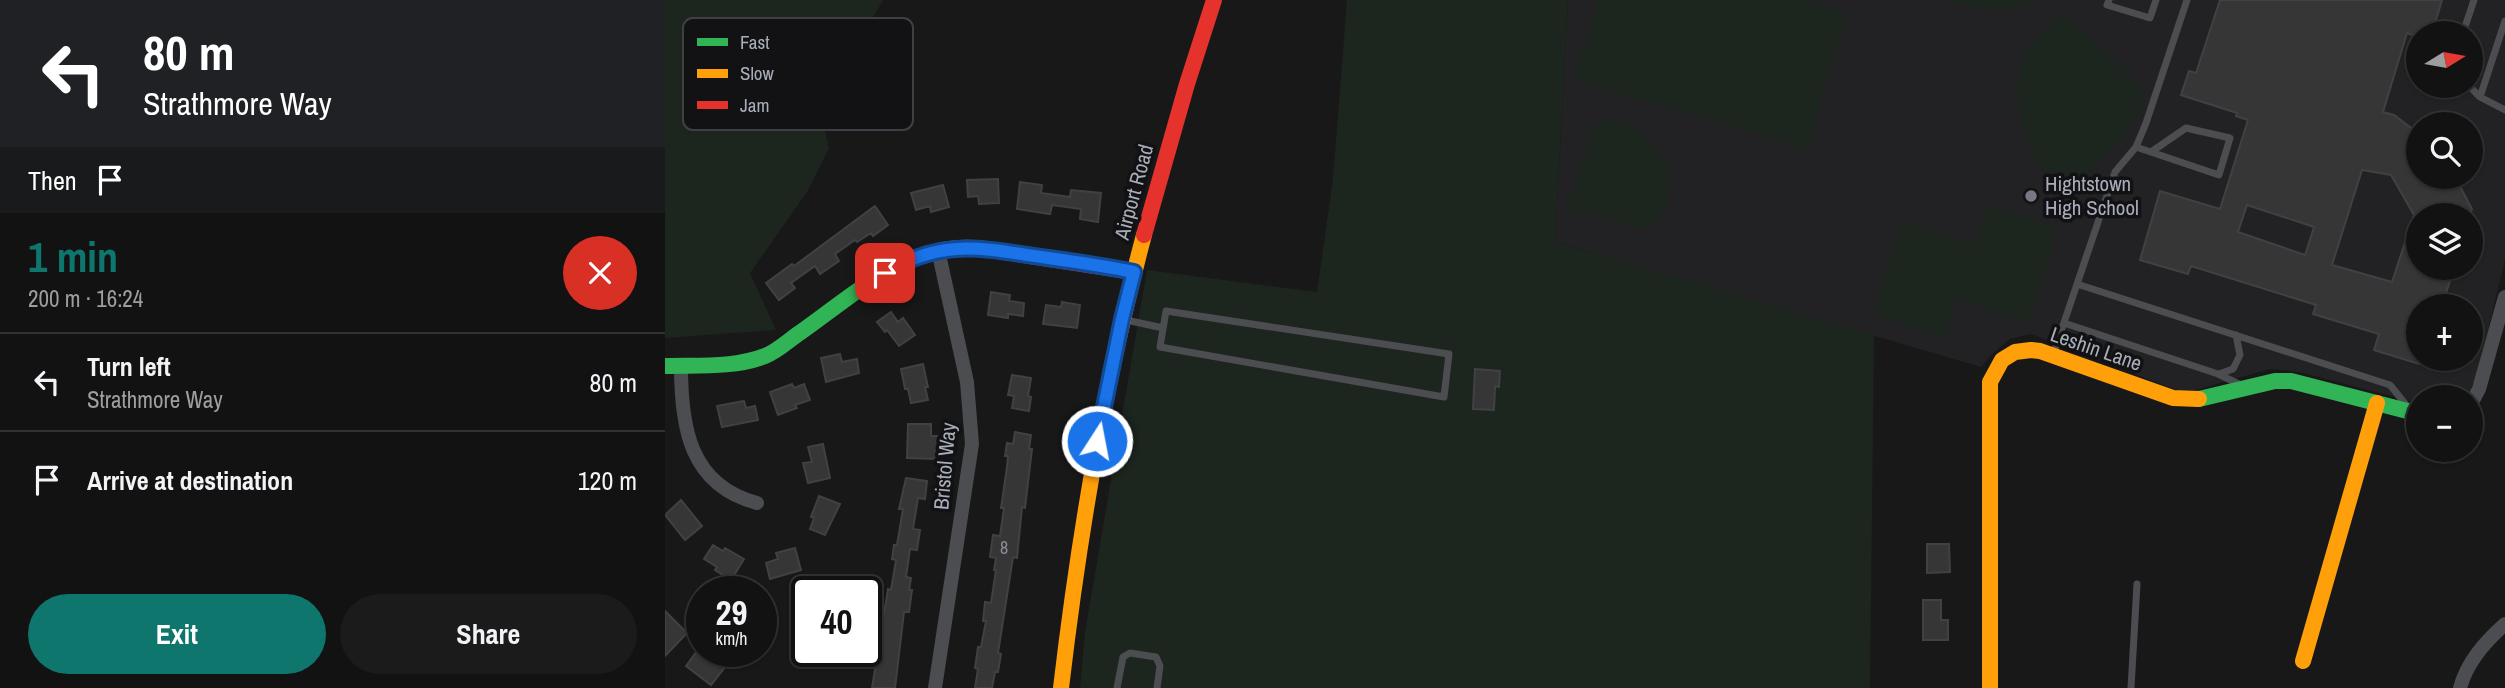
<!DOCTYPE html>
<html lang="en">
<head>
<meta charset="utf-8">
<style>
	body { margin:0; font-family:"Archivo Narrow",sans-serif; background:#1b1b1b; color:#f1f3f6; height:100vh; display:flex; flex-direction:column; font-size:26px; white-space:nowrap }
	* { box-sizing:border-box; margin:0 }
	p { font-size:23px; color:#9c9e9f }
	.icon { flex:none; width:38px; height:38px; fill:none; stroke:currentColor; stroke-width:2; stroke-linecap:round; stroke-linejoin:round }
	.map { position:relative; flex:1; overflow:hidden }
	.sheet { display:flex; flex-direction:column; background:#121212; width:665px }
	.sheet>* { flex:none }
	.top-card { background:#202124; color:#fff; overflow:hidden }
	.needle { width:46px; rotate:79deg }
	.controls { position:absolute; left:1741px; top:21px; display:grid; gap:14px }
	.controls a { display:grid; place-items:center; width:77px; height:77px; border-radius:50%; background:#121212; box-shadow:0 2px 5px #0004,0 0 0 2px #313232; font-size:35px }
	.speed { position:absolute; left:21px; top:576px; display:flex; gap:14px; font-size:35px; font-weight:700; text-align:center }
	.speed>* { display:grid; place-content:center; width:91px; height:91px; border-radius:50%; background:#121212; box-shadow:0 2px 5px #0004,0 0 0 2px #313232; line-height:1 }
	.speed small { font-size:18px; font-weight:400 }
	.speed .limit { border:4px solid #111; border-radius:10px; background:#fff; color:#111 }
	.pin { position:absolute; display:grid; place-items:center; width:60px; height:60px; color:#fff; margin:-30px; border-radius:14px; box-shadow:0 4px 10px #0006 }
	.me { position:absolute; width:77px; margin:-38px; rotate:11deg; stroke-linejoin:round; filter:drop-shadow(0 0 5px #0008) }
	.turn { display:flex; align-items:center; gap:24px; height:147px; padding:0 28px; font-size:32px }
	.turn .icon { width:91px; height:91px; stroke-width:2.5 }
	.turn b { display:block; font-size:49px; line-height:60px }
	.then { display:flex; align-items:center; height:66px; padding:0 28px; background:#0003; gap:14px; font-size:26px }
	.round { display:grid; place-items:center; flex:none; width:74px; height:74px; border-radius:37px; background:#1b1b1b }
	.headline { display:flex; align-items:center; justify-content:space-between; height:119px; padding:0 28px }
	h1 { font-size:42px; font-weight:700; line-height:52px; color:#0f766e }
	.cta { display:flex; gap:14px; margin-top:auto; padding:14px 28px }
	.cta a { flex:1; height:80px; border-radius:42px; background:#0f766e; color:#fff; font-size:28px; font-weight:700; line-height:80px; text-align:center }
	.cta a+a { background:#1b1b1b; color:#f1f3f6 }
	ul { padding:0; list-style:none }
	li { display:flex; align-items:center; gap:21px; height:98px; padding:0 28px; border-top:2px solid #313232 }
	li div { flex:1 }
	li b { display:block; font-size:26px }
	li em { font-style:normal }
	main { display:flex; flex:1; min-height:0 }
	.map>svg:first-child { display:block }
</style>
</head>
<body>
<main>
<section class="sheet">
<div class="top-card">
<div class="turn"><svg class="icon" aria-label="left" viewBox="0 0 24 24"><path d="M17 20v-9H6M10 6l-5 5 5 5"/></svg><div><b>80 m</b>Strathmore Way</div></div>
<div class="then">Then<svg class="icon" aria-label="arrive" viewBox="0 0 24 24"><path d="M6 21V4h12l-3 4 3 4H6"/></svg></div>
</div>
<div class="headline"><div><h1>1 min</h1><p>200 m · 16:24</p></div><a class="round" style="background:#d93025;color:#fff"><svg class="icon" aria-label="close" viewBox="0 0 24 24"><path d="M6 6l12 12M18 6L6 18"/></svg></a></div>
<ul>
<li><svg class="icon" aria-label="left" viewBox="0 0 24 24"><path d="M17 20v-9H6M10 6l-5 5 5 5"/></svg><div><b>Turn left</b><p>Strathmore Way</p></div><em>80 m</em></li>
<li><svg class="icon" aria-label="arrive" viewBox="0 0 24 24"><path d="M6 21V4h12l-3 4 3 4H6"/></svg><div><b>Arrive at destination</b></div><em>120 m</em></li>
</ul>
<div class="cta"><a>Exit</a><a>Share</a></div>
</section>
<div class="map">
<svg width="1840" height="688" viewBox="0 0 1840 688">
	<rect width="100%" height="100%" fill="#181818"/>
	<path fill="#222124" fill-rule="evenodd" d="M903 0H1840V260L1812 375 1802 397H1754L1753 403 1634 372 1605 369 1530 390H1511L1366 334 1345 339 1326 355 1316 367 890 242ZM1754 33H1806V86H1754ZM1754 124H1806V177H1754ZM1754 215H1806V268H1754ZM1754 306H1806V359H1754Z"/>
	<path fill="#1d251f" d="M0 0H218L155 110 164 148 142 192 85 273 111 330 0 338Z
		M682 0H903L890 242 1209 335 1205 688H415L420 632 482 270 652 292 668 179Z
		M933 0H1141L1182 12 1142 149 909 80Z
		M1280 0H1370C1339 17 1312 9 1280 0Z
		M1395 13C1415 30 1477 74 1481 99L1457 140 1404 193C1397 188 1389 183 1383 176 1356 145 1341 88 1363 49 1371 35 1383 24 1395 13Z
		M942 120C950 122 960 124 968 128 991 140 1010 169 1004 196 1002 207 996 216 990 226L976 229 919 209 913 213H906L899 199 910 190 929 124Z
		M1322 204 1390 227 1391 235 1366 318 1359 322 1293 299 1279 338 1212 316 1210 309 1236 226 1242 223 1309 244Z"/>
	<path fill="#363637" stroke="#404144" stroke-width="2" fill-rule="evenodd" d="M1555 0H1777L1767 33H1754V37L1742 33 1718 112 1729 115 1754 134V177H1790L1807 209 1805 215H1754V268H1789L1777 306H1754V364L1709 350 1714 334 1648 314 1651 305 1526 266 1523 274 1475 260 1495 191 1555 209 1583 120 1571 116 1572 113 1516 95 1524 71 1531 73ZM1697 170 1726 175 1749 215 1727 282 1667 265ZM1582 205 1649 227 1640 255 1573 232Z
		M333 179 334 203 314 204 313 196 303 197 302 180Z
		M355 182 377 185 376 193 405 197 406 190 436 193 433 222 415 219 416 209 387 205 385 214 352 209Z
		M278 185 284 207 266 212 265 206 251 210 246 193Z
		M210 206 223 225 208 236 206 233 192 242 190 240 170 254 174 261 155 274 150 266 126 283 130 288 114 300 101 283 127 264 129 266Z
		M326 292 345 295 344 301 359 303 358 316 343 314V318L323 315Z
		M397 302 415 305 412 328 378 324 381 305 396 307Z
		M226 312 233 322 238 318 250 335 234 346 222 330 220 332 212 322Z
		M175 354 177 362 192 359 194 373 161 382 156 358Z
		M258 364 263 387H260L263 400 246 403 243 389H240L236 369Z
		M810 369 835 371 834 387 830 386 829 410 808 409Z
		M347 375 366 378 363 396 366 397 364 411 347 408 349 396 343 395Z
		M127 384 129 388 139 384 145 400 130 405 132 408 113 415 105 392Z
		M79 401 81 408 90 406 93 420 57 427 52 406Z
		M243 424H266V436H272L271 459 242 458Z
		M350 432 366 435 364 449H367L360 508 357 507 352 558 348 557 333 653 336 654 333 672H330L327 688H310L313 669 310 668 313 647H316L321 621H318L320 602 326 603 331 570H329L331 558 325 557 328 535 335 536 339 508H336L342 467 343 456H340L342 443 348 444Z
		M158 444 165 478 143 483 138 463 147 462 143 447Z
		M241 478 262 481 260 499 253 498 248 529 255 530 252 550 245 549 241 577 246 578 244 590H247L244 612H239L230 688H207L223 589 226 590 231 560 227 559 229 545H232L238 509H234Z
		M154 496 175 504 160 535 145 529 149 518 146 517Z
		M16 500 37 526 20 540 0 515Z
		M1262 544H1284L1285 572 1262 573Z
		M48 545 58 551 60 548 79 559 66 580 50 570 52 567 39 559Z
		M130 548 136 570 105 579 101 563 113 559 111 553Z
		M1258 600H1276V620H1283V640H1258Z
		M0 611 22 633 0 656Z
		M35 647 37 651H41L61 666 46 685 21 666Z"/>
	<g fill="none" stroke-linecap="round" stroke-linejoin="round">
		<path stroke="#4b4d51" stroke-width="7" d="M1444 0 1442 5 1485 18 1491 0
			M1798 33 1809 0
			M1804 86 1815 97 1840 110
			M1815 97 1840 21
			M1471 147 1554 175 1565 138 1521 128 1486 152
			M1412 284 1725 385 1742 406
			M501 311 784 354 779 397 495 347Z
			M461 320 498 328
			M1399 323 1553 374 1576 385
			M1388 355 1450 172 1471 147 1481 123 1522 0
			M1554 374 1568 369 1575 355 1571 335
			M452 688 458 657 465 653 491 657 495 666 492 688
			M1466 688 1472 584"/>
		<path stroke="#4b4d51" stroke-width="14" d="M16 366C16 426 24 485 92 503
			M1806 404 1814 389 1840 297
			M270 688 307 444 302 382 273 250
			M1795 688C1802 662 1820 642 1840 624"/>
		<path stroke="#30b455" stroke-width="16" d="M0 366C33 365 69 368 100 356 113 351 125 339 136 332 190 294 249 238 320 249
			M1534 399 1610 381H1626L1754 414"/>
		<path stroke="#ff9f0a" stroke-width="16" d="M1638 661 1712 403
			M396 688C414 535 439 384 479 235
			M1325 688V382L1337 360 1350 352 1366 350 1375 351 1508 398 1534 399"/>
		<path stroke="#e5322d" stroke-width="16" d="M479 235 522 84 549 0
			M320 249 469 272"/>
	</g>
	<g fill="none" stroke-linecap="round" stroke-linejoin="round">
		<g stroke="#114b97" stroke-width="18">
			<path id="route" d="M220 273C279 237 319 249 383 258 412 262 441 266 469 272L457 319 432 441"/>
		</g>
		<use href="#route" stroke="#1a73e8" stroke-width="12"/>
	</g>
	<circle fill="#767981" stroke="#121214" stroke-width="2.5" cx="1366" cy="196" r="7"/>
	<g text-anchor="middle" stroke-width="7" stroke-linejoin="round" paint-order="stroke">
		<g font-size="18" fill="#8c8f98">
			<text x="339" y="554">8</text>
		</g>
		<g font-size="21" fill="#a8adb9" stroke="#121214" text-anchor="start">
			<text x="1380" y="191">Hightstown<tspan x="1380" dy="24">High School</tspan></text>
		</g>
		<g font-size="21" fill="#a8adb9" stroke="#121214">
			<text transform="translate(469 192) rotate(-75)" y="7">Airport Road</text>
			<text transform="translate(1431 349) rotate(19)" y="7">Leshin Lane</text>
			<text transform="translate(280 466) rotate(-85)" y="7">Bristol Way</text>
		</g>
	</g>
	<rect x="18" y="18" width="230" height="112" rx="10" fill="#121214" stroke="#3f4046" stroke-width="2"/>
	<rect x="32" y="38" width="31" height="8" fill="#30b455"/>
	<rect x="32" y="69" width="31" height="9" fill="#ff9f0a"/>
	<rect x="32" y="101" width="31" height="8" fill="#e5322d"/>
	<g font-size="19" fill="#a8adb9">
		<text x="75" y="49">Fast</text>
		<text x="75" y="80">Slow</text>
		<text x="75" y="112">Jam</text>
	</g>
</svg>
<div class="controls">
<a><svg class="needle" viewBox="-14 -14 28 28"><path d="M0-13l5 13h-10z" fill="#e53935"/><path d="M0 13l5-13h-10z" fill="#9c9e9f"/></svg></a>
<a><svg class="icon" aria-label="search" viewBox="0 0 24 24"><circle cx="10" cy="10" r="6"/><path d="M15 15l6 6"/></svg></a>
<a><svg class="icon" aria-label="layers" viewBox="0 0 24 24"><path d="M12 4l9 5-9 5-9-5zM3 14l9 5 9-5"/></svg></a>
<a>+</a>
<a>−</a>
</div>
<div class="speed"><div>29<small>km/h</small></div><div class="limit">40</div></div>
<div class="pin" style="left:220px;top:273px;background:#d93025"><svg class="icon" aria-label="arrive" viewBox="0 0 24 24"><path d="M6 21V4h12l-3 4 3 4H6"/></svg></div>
<svg class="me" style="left:432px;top:441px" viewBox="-20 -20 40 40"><circle r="17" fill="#1a73e8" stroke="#fff" stroke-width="3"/><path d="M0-11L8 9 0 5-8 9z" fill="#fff"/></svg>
</div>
</main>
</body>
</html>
